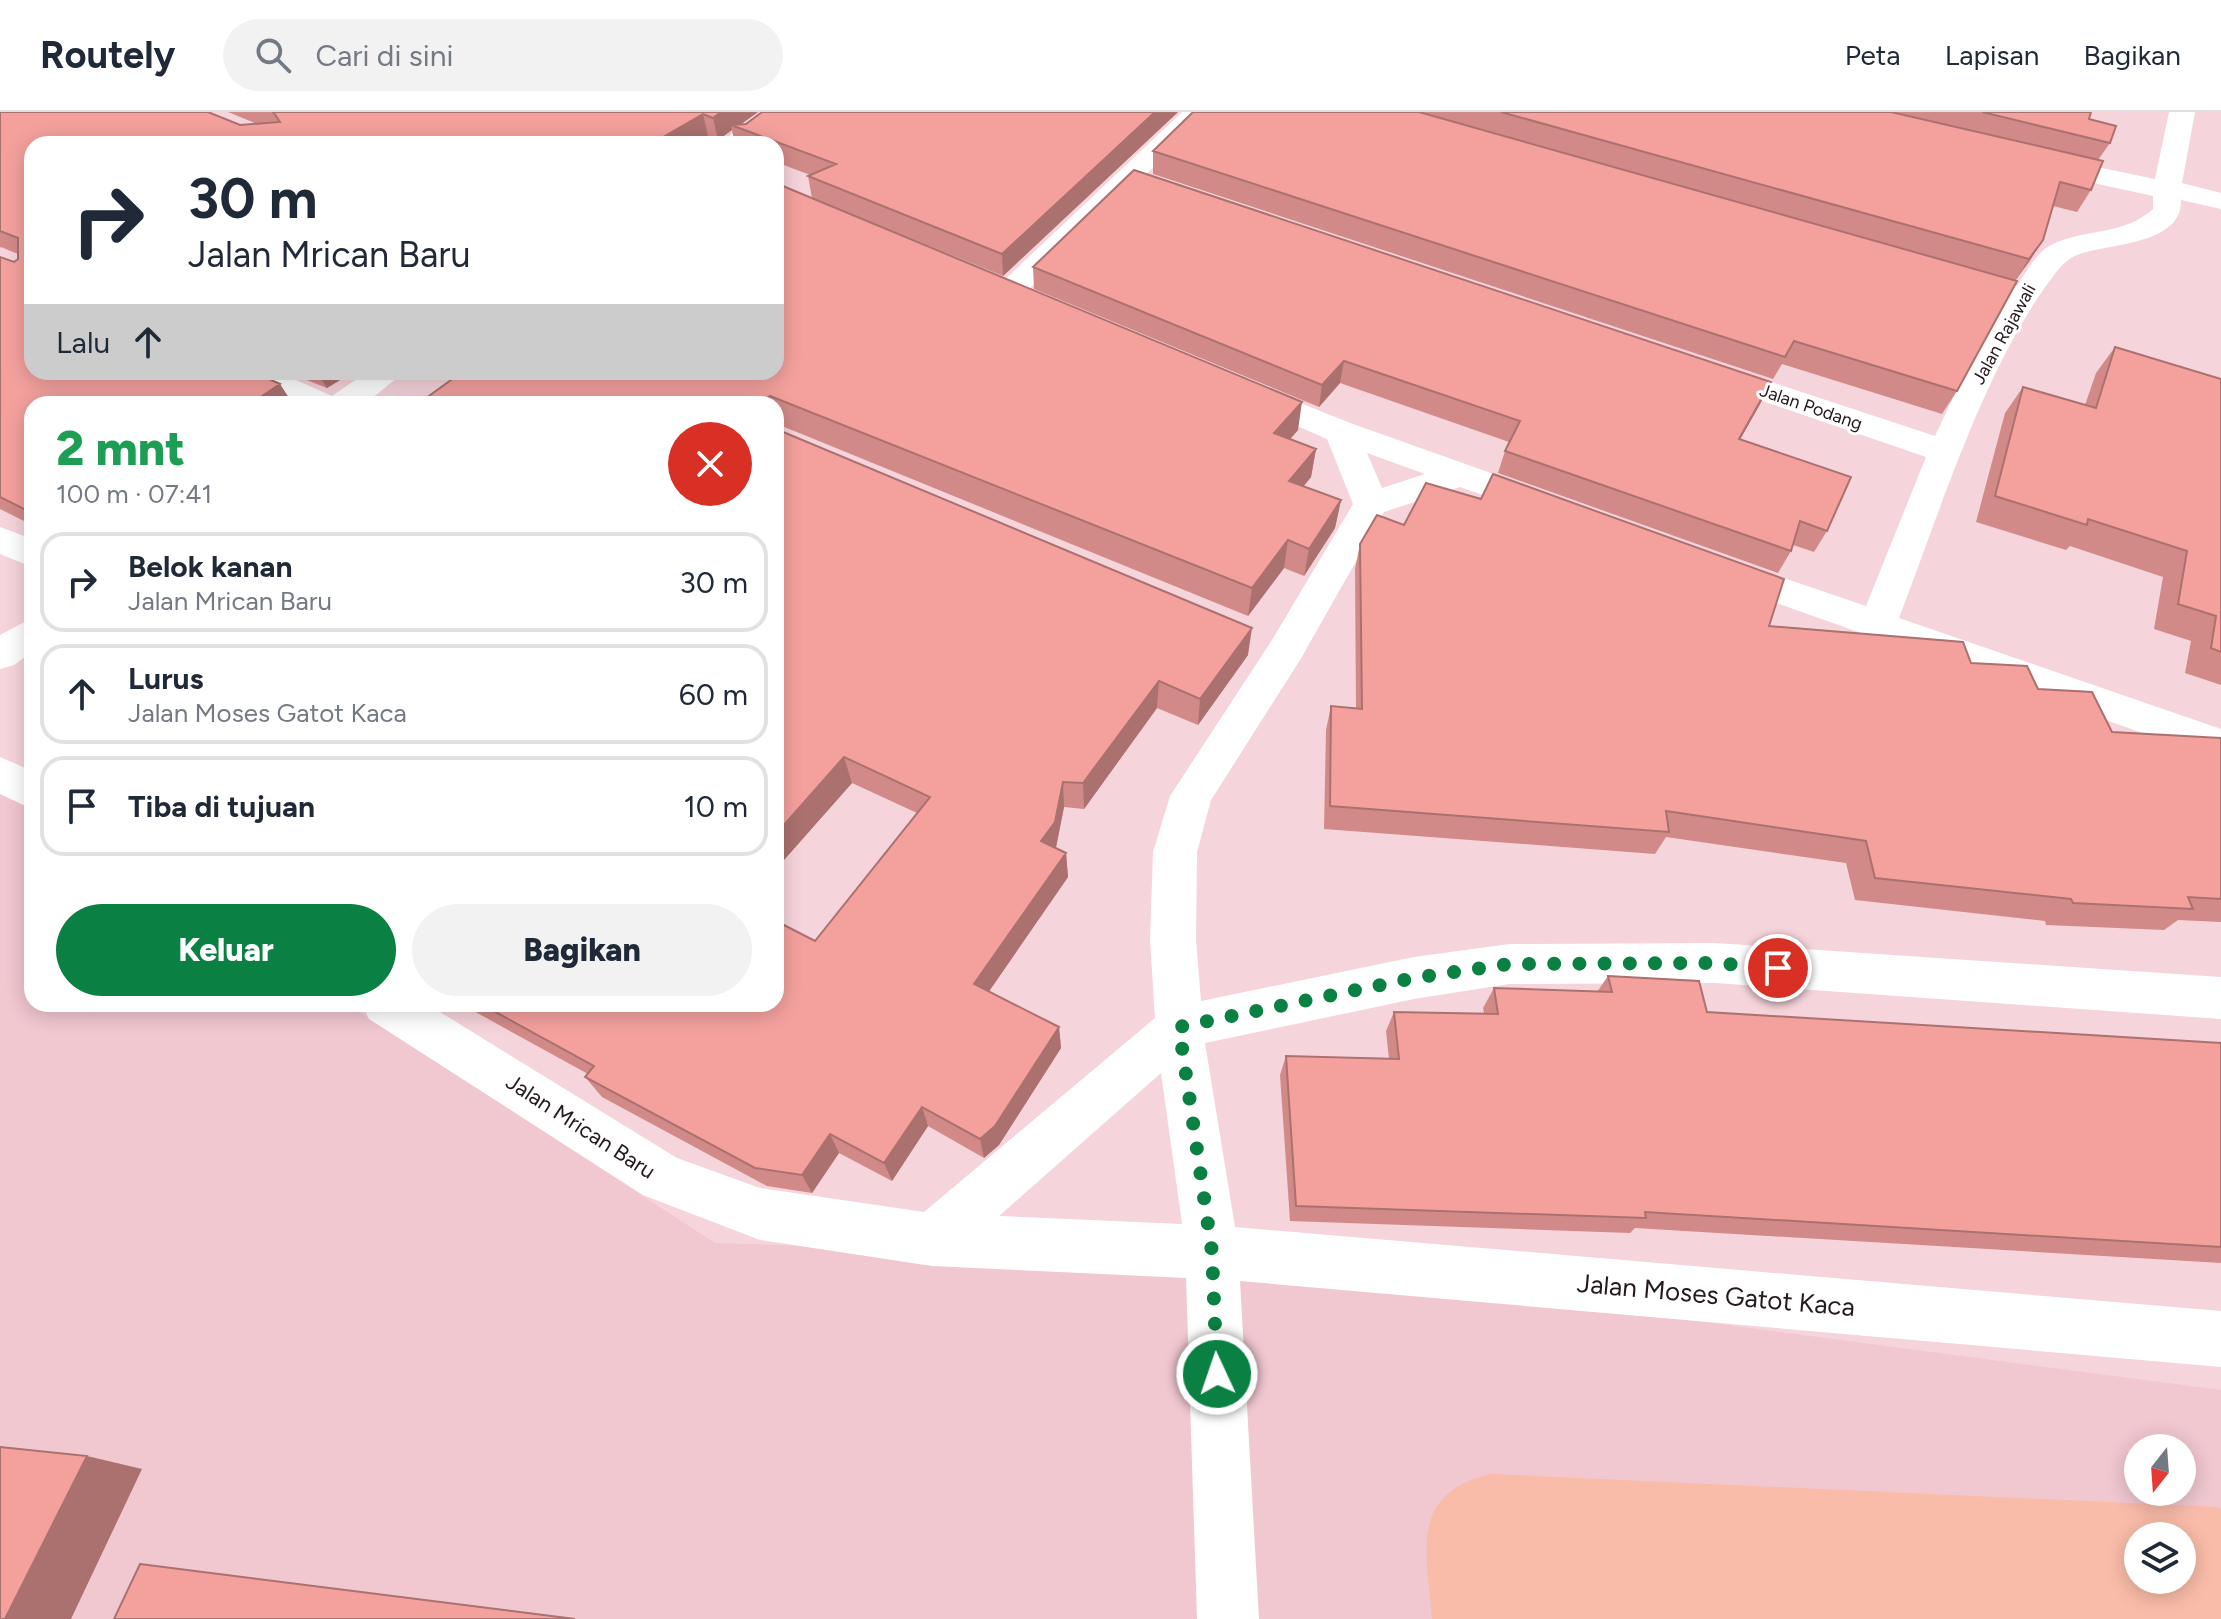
<!DOCTYPE html>
<html lang="id">
<head>
<meta charset="utf-8">
<style>
	body { margin:0; font-family:Figtree,sans-serif; background:#f2f2f3; color:#1f2937; height:100vh; display:flex; flex-direction:column; font-size:30px; white-space:nowrap }
	* { box-sizing:border-box; margin:0 }
	p { font-size:26px; color:#747a83 }
	.icon { flex:none; width:44px; height:44px; fill:none; stroke:currentColor; stroke-width:2; stroke-linecap:round; stroke-linejoin:round }
	.map { position:relative; flex:1; overflow:hidden }
	.sheet { position:absolute; left:24px; top:284px; width:760px; height:616px; display:flex; flex-direction:column; background:#fff; border-radius:24px; box-shadow:0 4px 20px #0003 }
	.sheet>* { flex:none }
	.top-card { position:absolute; left:24px; top:24px; width:760px; height:244px; border-radius:24px; box-shadow:0 4px 20px #0003; background:#fff; color:#1f2937; overflow:hidden }
	.needle { width:52px; rotate:197deg }
	.tools { position:absolute; left:2124px; top:1322px; display:grid; gap:16px }
	.tools a { display:grid; place-items:center; width:72px; height:72px; border-radius:50%; background:#fff; box-shadow:0 4px 20px #0003; font-size:40px }
	.pin { position:absolute; display:grid; place-items:center; width:68px; height:68px; color:#fff; margin:-34px; border:4px solid #fff; border-radius:50%; box-shadow:0 2px 8px #0007 }
	.me { position:absolute; width:88px; margin:-44px; rotate:357deg; stroke-linejoin:round; filter:drop-shadow(0 0 6px #0008) }
	.turn { display:flex; align-items:center; gap:28px; height:168px; padding:0 32px; font-size:36px }
	.turn .icon { width:104px; height:104px; stroke-width:2.5 }
	.turn b { display:block; font-size:56px; line-height:68px }
	.then { display:flex; align-items:center; height:76px; padding:0 32px; background:#0003; gap:16px; font-size:30px }
	.round { display:grid; place-items:center; flex:none; width:84px; height:84px; border-radius:42px; background:#f2f2f3 }
	.summary { display:flex; align-items:center; justify-content:space-between; height:136px; padding:0 32px }
	h1 { font-size:48px; font-weight:800; line-height:60px; color:#1e9e55 }
	.action { display:flex; gap:16px; margin-top:auto; padding:16px 32px }
	.action a { flex:1; height:92px; border-radius:48px; background:#0b8043; color:#fff; font-size:32px; font-weight:800; line-height:92px; text-align:center }
	.action a+a { background:#f2f2f3; color:#1f2937 }
	ul { padding:0; list-style:none }
	li { display:flex; align-items:center; gap:24px; height:100px; margin:0 16px 12px; padding:0 16px; border:4px solid #e0e1e3; border-radius:24px }
	li div { flex:1 }
	li b { display:block; font-size:30px }
	li em { font-style:normal }
	header { display:flex; align-items:center; gap:48px; box-sizing:border-box; height:112px; padding:0 40px; background:#fff; border-bottom:2px solid #e0e1e3 }
	header strong { font-size:38px }
	nav { display:flex; gap:44px; margin-inline-start:auto; font-size:28px }
	.search { width:560px; height:72px; background:#f2f2f3; display:flex; align-items:center; gap:20px; box-sizing:border-box; padding:0 28px; border-radius:44px; color:#747a83; font-size:30px }
	.map>svg:first-child { display:block }
</style>
</head>
<body>
<header>
<strong>Routely</strong>
<div class="search"><svg class="icon" aria-label="search" viewBox="0 0 24 24"><circle cx="10" cy="10" r="6"/><path d="M15 15l6 6"/></svg>Cari di sini</div>
<nav><a>Peta</a><a>Lapisan</a><a>Bagikan</a></nav>
</header>
<div class="map">
<svg width="2221" height="1507" viewBox="0 0 2221 1507">
	<rect width="100%" height="100%" fill="#f6d4db"/>
	<path fill="#f1c7d0" fill-rule="evenodd" d="M0 666 32 686V892H347L715 1131 1231 1148 2221 1278V1507H0ZM2138 1336H2182V1380H2138ZM2138 1424H2182V1468H2138Z"/>
	<path fill="#f9bca8" fill-rule="evenodd" d="M1491 1362 2217 1395 2221 1397V1507H1432C1427 1439 1408 1382 1491 1362ZM2138 1424H2182V1468H2138Z"/>
	<g fill="none" stroke-linecap="round" stroke-linejoin="round">
		<path fill="#fff" fill-rule="evenodd" d="M762 0H793L749 32H718Z
			M1182 0H1210L1019 187H997L993 181 997 175Z
			M2169 0H2195L2182 71 2221 81V97L2181 88C2182 137 2099 130 2071 146 2065 150 2058 157 2054 163 1984 255 1941 397 1899 506L2221 617V649L1709 467 1704 458 1709 449 1722 445 1866 494 1926 345 1698 267 1693 260 1698 253 1709 250 1720 253 1935 324 1960 271 2007 190 1943 171 1939 165 1943 159 1954 156 2017 174C2026 160 2037 139 2053 132 2087 116 2123 124 2153 97V84L2030 57 2026 51 2030 45 2040 43 2155 67Z
			M235 260H278L332 284 367 260H404L365 292H294L240 267Z
			M1247 270 1353 312 1558 385 1563 393 1558 401 1545 405 1460 375 1384 400 1300 548 1211 688 1197 740 1196 828 1201 889 1414 845 1509 832 1715 831 2221 865V907L1715 871 1509 872 1414 887 1205 931 1235 1115 2221 1199V1255L1240 1169 1259 1507H1197L1186 1166 932 1154 760 1128 643 1083 369 907 362 892H427L677 1046 760 1076 924 1100 1155 906 1150 828 1153 740 1170 684 1272 528 1353 392 1327 327 1235 287 1231 280 1235 273ZM1367 341 1425 362 1382 376ZM1161 961 1182 1112 999 1104Z
			M0 415 32 427V455L0 442Z
			M32 506V540L14 553 0 557V523Z
			M0 645 32 659V697L0 682Z"/>
	</g>
	<path fill="#d28a88" d="M0 0 240 13 257 12 228 0H758L740 13 746 12 762 0H1178L1003 164 853 103 1298 318 1290 327 1316 337 1311 365 1303 375 1341 388 1335 416 1304 464 1284 456 1248 504 777 312 776 313V292H418L660 266 644 260H776L812 86 808 64 810 63 776 50V32H735L732 18 718 28 708 24 32 292V413L0 397V145L14 150 18 147V142L1 135 0 136Z
		M1193 0H2091L2089 7 2110 31 2098 48 2091 78 2077 100 2053 94 2043 128 2015 169 1957 279 1942 302 1782 252 1773 267 1153 62V39Z
		M1033 155 1760 292 1740 327 1827 419 1814 440 1793 433 1791 439 1778 461 1498 361 1505 339 1509 330 1340 271 1319 295 1034 177Z
		M2115 235 2221 267V573L2185 561 2191 529 2154 517 2163 465 2070 434 2066 438 1976 410 2005 301 2023 275 2085 293 2096 261Z
		M286 260H353L327 276Z
		M776 317 1248 543 1198 613 1157 596 1084 697 1064 695 1056 736 1066 741 1068 765 989 879 1059 915 1061 936 999 1033 984 1046 928 1014 892 1069 839 1041 812 1081 767 1074 602 985 585 965 588 962 461 892H776L815 829 917 701 852 671 776 757Z
		M1404 413 1769 514 1971 551 2038 577 2112 620 2221 626V810L2178 808 2164 818 2046 813 2045 809 1855 788 1846 751 1666 725 1655 742 1324 717 1326 618 1331 594 1356 596 1355 457 1360 432Z
		M1608 864 1707 900 2221 931V1151L1635 1116 1630 1121 1290 1109 1280 963 1286 944 1389 947 1386 919 1394 900 1484 901 1483 896 1494 876 1597 880Z"/>
	<path fill="#ab716f" d="M721 0H758L737 15 731 13 732 18 718 28 713 6Z
		M1155 0H1178L1003 164 1002 142Z
		M703 2 708 24 696 32H651Z
		M2043 128 2029 150 2014 170 2029 147Z
		M1344 249 1340 271 1319 295 1322 273Z
		M317 260H353L327 276Z
		M1771 270 1760 292 1728 349 1739 327Z
		M280 272 293 292H250Z
		M770 284 772 292H766V287Z
		M1302 290 1298 318 1271 349 1274 321Z
		M1316 337 1311 365 1285 397 1289 369Z
		M1341 388 1335 416 1304 464 1309 437Z
		M1288 428 1284 456 1248 504 1252 476Z
		M1252 516 1248 543 1198 613 1200 587Z
		M1159 569 1157 596 1084 697 1083 671Z
		M844 645 852 671 776 757V722Z
		M1063 670 1064 695 1056 735 1043 753 1041 729Z
		M1066 741 1068 765 979 894 974 872Z
		M1059 915 1061 936 999 1033 984 1046 980 1027Z
		M922 995 928 1014 892 1069 884 1051Z
		M830 1022 839 1041 812 1081 802 1063Z
		M87 1344 142 1357 71 1507H5Z"/>
	<path fill="#f4a19e" stroke="#ab716f" stroke-width="2" d="M0 0H208L240 13 280 10 274 1 272 0H721L713 6 703 2 651 32H32V260H253L280 272 250 292H32V401L0 385V145L14 150 18 147V126L0 119Z
		M762 0H1155L1002 142 808 64 836 52 731 13 746 12Z
		M1193 0H1419L2017 169 1957 279 1794 229 1785 245 1153 39Z
		M1501 0H1891L2103 49 2091 78 2060 70 2043 128 2029 147Z
		M1982 0H2091L2089 7 2116 14 2110 31Z
		M1134 58 1771 270 1739 327 1851 365 1827 419 1800 409 1791 439 1505 339 1520 309 1344 249 1322 273 1033 155Z
		M778 72 1302 290 1274 321 1316 337 1289 369 1341 388 1309 437 1288 428 1252 476 770 284 766 287V292H418L462 260H630L647 267 698 264 696 260H776V73Z
		M2115 235 2221 267V540L2211 536 2216 504 2178 492 2187 439 2088 407 2087 413 1995 384 2023 275 2096 296Z
		M776 317 1252 516 1200 587 1159 569 1083 671 1063 670 1055 710 1041 729 1066 741 974 872 1059 915 995 1014 980 1027 922 995 884 1051 830 1022 802 1063 755 1056 585 965 594 954 481 892H776V809L815 829 930 685 844 645 776 722Z
		M1493 362 1784 467 1769 514 1963 530 1971 551 2027 554 2038 577 2092 580 2112 620 2221 626V787L2188 785 2193 797 2073 791 2071 787 1875 766 1866 729 1666 699 1669 720 1330 694 1331 594 1362 597 1360 432 1377 403 1404 413 1426 371 1481 387Z
		M1608 864 1699 869 1707 900 2221 931V1135L1645 1100 1646 1106 1296 1094 1286 944 1399 947 1394 900 1498 902 1494 876 1612 880Z
		M0 1335 87 1344 5 1507H0Z
		M140 1452 575 1507H114Z"/>
	<g fill="none" stroke-linecap="round" stroke-linejoin="round">
		<path stroke="#0b8043" stroke-width="14" stroke-dasharray="0 25.2" d="M1217 1262 1212 1140 1179 915 1414 866 1509 852 1715 851 1778 856"/>
	</g>
	<g text-anchor="middle" stroke-width="6" stroke-linejoin="round" paint-order="stroke">
		<g font-size="18" fill="#25191c" stroke="#fff">
			<text transform="translate(2004 222) rotate(-61)" y="6">Jalan Rajawali</text>
			<text transform="translate(1811 295) rotate(19)" y="6">Jalan Podang</text>
		</g>
		<g font-size="22" fill="#25191c" stroke="#fff">
			<text transform="translate(581 1014) rotate(33)" y="8">Jalan Mrican Baru</text>
		</g>
		<g font-size="26" fill="#25191c" stroke="#fff">
			<text transform="translate(1716 1183) rotate(5)" y="9">Jalan Moses Gatot Kaca</text>
		</g>
	</g>
</svg>
<div class="tools">
<a><svg class="needle" viewBox="-14 -14 28 28"><path d="M0-13l5 13h-10z" fill="#e53935"/><path d="M0 13l5-13h-10z" fill="#747a83"/></svg></a>
<a><svg class="icon" aria-label="layers" viewBox="0 0 24 24"><path d="M12 4l9 5-9 5-9-5zM3 14l9 5 9-5"/></svg></a>
</div>
<div class="pin" style="left:1778px;top:856px;background:#d93025"><svg class="icon" aria-label="arrive" viewBox="0 0 24 24"><path d="M6 21V4h12l-3 4 3 4H6"/></svg></div>
<svg class="me" style="left:1217px;top:1262px" viewBox="-20 -20 40 40"><circle r="17" fill="#0b8043" stroke="#fff" stroke-width="3"/><path d="M0-11L8 9 0 5-8 9z" fill="#fff"/></svg>
<div class="top-card">
<div class="turn"><svg class="icon" aria-label="right" viewBox="0 0 24 24"><path d="M7 20v-9h11M14 6l5 5-5 5"/></svg><div><b>30 m</b>Jalan Mrican Baru</div></div>
<div class="then">Lalu<svg class="icon" aria-label="ahead" viewBox="0 0 24 24"><path d="M12 20V5M6 11l6-6 6 6"/></svg></div>
</div>
<section class="sheet">
<div class="summary"><div><h1>2 mnt</h1><p>100 m · 07:41</p></div><a class="round" style="background:#d93025;color:#fff"><svg class="icon" aria-label="close" viewBox="0 0 24 24"><path d="M6 6l12 12M18 6L6 18"/></svg></a></div>
<ul>
<li><svg class="icon" aria-label="right" viewBox="0 0 24 24"><path d="M7 20v-9h11M14 6l5 5-5 5"/></svg><div><b>Belok kanan</b><p>Jalan Mrican Baru</p></div><em>30 m</em></li>
<li><svg class="icon" aria-label="ahead" viewBox="0 0 24 24"><path d="M12 20V5M6 11l6-6 6 6"/></svg><div><b>Lurus</b><p>Jalan Moses Gatot Kaca</p></div><em>60 m</em></li>
<li><svg class="icon" aria-label="arrive" viewBox="0 0 24 24"><path d="M6 21V4h12l-3 4 3 4H6"/></svg><div><b>Tiba di tujuan</b></div><em>10 m</em></li>
</ul>
<div class="action"><a>Keluar</a><a>Bagikan</a></div>
</section>
</div>
</body>
</html>
